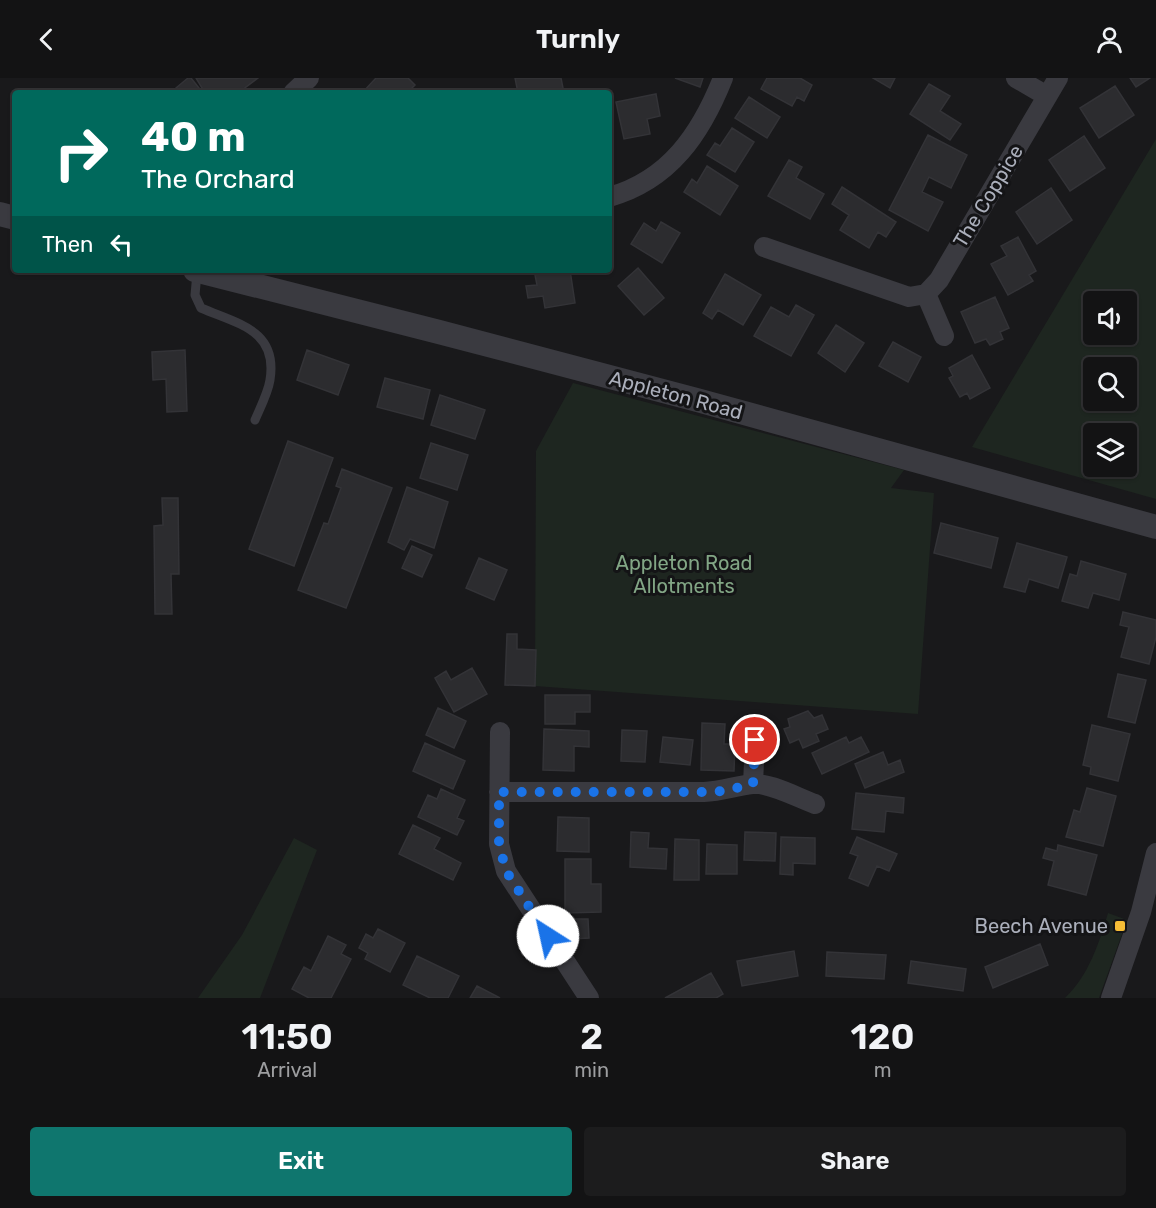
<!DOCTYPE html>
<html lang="en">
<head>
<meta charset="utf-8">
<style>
	body { margin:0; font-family:Rubik,sans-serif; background:#1c1c1d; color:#f1f3f6; height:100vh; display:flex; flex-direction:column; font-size:22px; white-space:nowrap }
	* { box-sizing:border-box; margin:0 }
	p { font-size:20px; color:#9d9ea0 }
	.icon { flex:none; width:33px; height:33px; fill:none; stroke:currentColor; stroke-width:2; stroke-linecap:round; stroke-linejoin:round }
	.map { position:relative; height:920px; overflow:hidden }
	.drawer { display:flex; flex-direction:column; background:#131314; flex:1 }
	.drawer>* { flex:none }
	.top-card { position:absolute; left:12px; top:12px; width:600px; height:183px; border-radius:6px; box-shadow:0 2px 4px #0004,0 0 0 2px #323234; background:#00695c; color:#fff; overflow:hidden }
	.buttons { position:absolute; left:1083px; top:213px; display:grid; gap:12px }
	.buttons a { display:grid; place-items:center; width:54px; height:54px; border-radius:6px; background:#131314; box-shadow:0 2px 4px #0004,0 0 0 2px #323234; font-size:30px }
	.pin { position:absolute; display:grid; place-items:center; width:51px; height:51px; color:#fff; margin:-26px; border:3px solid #fff; border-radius:50%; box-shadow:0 2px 6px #0007 }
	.me { position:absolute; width:66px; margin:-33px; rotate:325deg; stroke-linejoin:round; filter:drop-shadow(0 0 4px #0008) }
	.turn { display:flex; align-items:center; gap:21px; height:126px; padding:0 30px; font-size:27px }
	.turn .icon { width:78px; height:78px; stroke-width:2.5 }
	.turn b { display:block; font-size:42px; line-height:51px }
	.then { display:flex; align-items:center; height:57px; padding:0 30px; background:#0003; gap:12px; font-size:22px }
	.eta { display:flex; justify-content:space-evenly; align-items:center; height:102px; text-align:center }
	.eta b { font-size:36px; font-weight:600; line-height:42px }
	.button { display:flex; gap:12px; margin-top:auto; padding:12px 30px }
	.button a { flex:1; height:69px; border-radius:6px; background:#0f766e; color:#fff; font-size:24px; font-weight:600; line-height:69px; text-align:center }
	.button a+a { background:#1c1c1d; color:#f1f3f6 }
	header { display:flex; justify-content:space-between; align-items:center; height:78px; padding:0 30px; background:#131314; font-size:27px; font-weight:600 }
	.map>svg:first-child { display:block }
</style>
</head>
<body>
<header><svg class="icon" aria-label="back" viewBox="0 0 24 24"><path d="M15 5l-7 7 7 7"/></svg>Turnly<svg class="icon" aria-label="person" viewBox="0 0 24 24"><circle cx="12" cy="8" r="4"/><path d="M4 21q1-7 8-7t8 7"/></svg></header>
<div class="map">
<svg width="1156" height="920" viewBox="0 0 1156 920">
	<rect width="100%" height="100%" fill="#19191b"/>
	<path fill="#1e2620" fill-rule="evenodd" d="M1156 61V421L972 369ZM1094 224H1126V256H1094ZM1094 290H1126V322H1094ZM1094 356H1126V388H1094Z
		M573 305 904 392 891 410 934 415 918 636 535 608 536 373Z
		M294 760 317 772 260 920H198L242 857Z
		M1108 835 1127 842 1099 920H1065C1089 897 1099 865 1108 835Z"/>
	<path fill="#2c2c2f" stroke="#333337" stroke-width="1.5" d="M188 0H191L203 15H170Z
		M196 0H258L238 15H205Z
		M376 0H408L415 7 407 15H362Z
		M515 0H561L564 15H518Z
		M675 0H703L700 9Z
		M767 0H800L812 7 804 23 797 19 792 28 761 11Z
		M873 0H895L890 10Z
		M1130 0H1150L1136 9Z
		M929 6 950 18 940 33 961 46 950 62 910 36Z
		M1115 8 1134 37 1099 60 1080 30Z
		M656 16 660 38 647 41 650 56 624 61 616 24Z
		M749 19 780 39 767 60 735 40Z
		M732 50 754 64 735 94 707 77 715 65 720 68Z
		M928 57 967 77 951 110 929 99 922 114 943 124 928 153 889 132Z
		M1084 58 1105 90 1070 113 1049 82Z
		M789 82 802 89 796 100 824 116 810 141 768 118Z
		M707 88 738 108 720 137 684 114 692 101 697 105Z
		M842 109 896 144 886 159 878 154 869 170 840 152 849 137 832 126Z
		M1051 110 1072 142 1037 166 1016 134Z
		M661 144 680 155 662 185 631 166 644 145 656 153Z
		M1018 159 1036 193 1029 197 1033 203 1008 217 991 186 1007 178 1001 168Z
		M638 190 664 220 644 237 618 208Z
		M570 192 575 225 545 230 543 218 528 220 526 208 537 207 535 197Z
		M725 196 761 217 743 247 718 232 712 241 703 235Z
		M995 219 1009 250 1000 254 1003 261 990 267 986 261 975 265 961 234Z
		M796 227 814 237 791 278 754 258 771 229 789 239Z
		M836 247 864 265 845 294 818 275Z
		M893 264 921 279 908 304 879 288Z
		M185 272 187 333 167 334 166 301 153 302 152 274Z
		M307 272 349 287 338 317 297 302Z
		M972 277 990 310 970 321 967 315 960 319 949 300 953 298 949 290Z
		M385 300 430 312 423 341 377 329Z
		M440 317 485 332 475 361 431 347Z
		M288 363 333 380 294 488 249 471Z
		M431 365 468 377 457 412 420 400Z
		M342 391 392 410 346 530 298 512 324 445 328 446 341 410 336 408Z
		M407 409 448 424 434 470 410 461 404 472 388 464Z
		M162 420H178L179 496H171L172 536H155L154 448 163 447Z
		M941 445 998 460 991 490 934 475Z
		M1017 465 1067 479 1058 510 1029 501 1025 514 1004 509Z
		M412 468 432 477 422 499 402 490Z
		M479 480 507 492 494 522 466 510Z
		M1081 483 1126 496 1119 522 1093 515 1088 530 1062 523 1070 496 1077 498Z
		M1123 534 1156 542V559L1149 586 1121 579 1129 549 1120 547Z
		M507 556H517V571L536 572 535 608 505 607Z
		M472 590 487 616 454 634 435 600 446 593 451 602Z
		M1118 596 1146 602 1135 645 1108 639Z
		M545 617H590V634H575V646H545Z
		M438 630 466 643 454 670 426 657Z
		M808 633 814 640 822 637 828 651 816 656 819 663 803 670 799 661 790 665 784 651 790 649 788 641Z
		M702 645 725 646 724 666H735L734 693 701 692Z
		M1092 647 1130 656 1118 703 1090 696 1091 689 1083 687Z
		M544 651 589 653V669L574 668V693L543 692Z
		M622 652 647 653 645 684 621 683Z
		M663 659 693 662 690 687 660 684Z
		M846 659 849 665 861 659 869 674 822 696 812 675Z
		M425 665 465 683 453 711 413 693Z
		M883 674 888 687 900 682 904 694 865 710 855 686Z
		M1087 710 1116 718 1103 768 1066 759 1074 732 1080 734Z
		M441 711 465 722 457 740 464 743 457 757 418 739 428 717 437 721Z
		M856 715 904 720 903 735 886 733 884 754 852 751Z
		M558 739 589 740V774L557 773Z
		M413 747 440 760 434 771 461 785 453 802 399 776Z
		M631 754 649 755 648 770 667 771 666 791 630 789Z
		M745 754 776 755 775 783 744 782Z
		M781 759 815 760V786L793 785V797L780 796Z
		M857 759 897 776 889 793 877 788 868 808 849 800 858 778 850 775Z
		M675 761 699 762V802H674Z
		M707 766 737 767V796H706Z
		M1058 767 1097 777 1086 817 1048 807 1054 783 1043 780 1046 770 1057 773Z
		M565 781H591V806H601V834L565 835Z
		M570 841H588L589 860 571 861Z
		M378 851 405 865 390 894 365 881 368 875 359 870 366 856 373 860Z
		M328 858 346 867 341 876 351 881 331 920H309L292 911 304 889 311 893Z
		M1040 866 1048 887 993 910 985 889Z
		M794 873 798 898 742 908 737 883Z
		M827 874 886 877 884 901 826 898Z
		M417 878 459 898 448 920H430L403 907Z
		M911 883 966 891 963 913 908 905Z
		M711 895 723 916 716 920H665Z
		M477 908 500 920H470Z"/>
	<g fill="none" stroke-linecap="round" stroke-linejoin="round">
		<path stroke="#3a3a40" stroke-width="9" d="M197 195 195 217 201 230C238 246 278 252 270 302 268 315 260 330 255 342"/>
		<path stroke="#3a3a40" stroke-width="20" d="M1016 0 1047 18
			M293 15 309 0
			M609 119C670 102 701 55 723 0
			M764 169 909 219 926 216 939 202 1058 0
			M926 216 944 258
			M500 654 499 766 506 793 589 920
			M753 706 755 662
			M499 714H704C721 713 736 708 752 706 769 704 798 720 815 726
			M1111 920 1141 834 1156 775"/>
		<path stroke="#3a3a40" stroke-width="24" d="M0 136 15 140
			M195 192 439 254 697 322 1156 449"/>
	</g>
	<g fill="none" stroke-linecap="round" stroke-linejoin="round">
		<path stroke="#1a73e8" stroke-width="10" stroke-dasharray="0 18" d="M548 858 506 793 499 766V714H704L724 713 753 706 755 662"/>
	</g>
	<rect fill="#f6bd36" stroke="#141416" stroke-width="2" x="1114" y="842" width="12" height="12" rx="3"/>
	<g text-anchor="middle" stroke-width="6" stroke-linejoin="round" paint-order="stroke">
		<g font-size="20" fill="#abafbb" stroke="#141416">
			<text transform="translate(988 118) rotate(-59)" y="7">The Coppice</text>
			<text transform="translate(676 317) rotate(15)" y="7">Appleton Road</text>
		</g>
		<g font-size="20" fill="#82a685" stroke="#141416">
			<text x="684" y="492">Appleton Road<tspan x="684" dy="23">Allotments</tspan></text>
		</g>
		<g font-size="20" fill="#abafbb" stroke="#141416" text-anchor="end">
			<text x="1108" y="855">Beech Avenue</text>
		</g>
	</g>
</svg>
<div class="buttons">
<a><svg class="icon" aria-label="sound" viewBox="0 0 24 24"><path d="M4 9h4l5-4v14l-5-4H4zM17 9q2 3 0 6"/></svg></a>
<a><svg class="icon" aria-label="search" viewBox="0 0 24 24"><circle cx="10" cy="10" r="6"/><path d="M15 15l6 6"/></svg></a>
<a><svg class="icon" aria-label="layers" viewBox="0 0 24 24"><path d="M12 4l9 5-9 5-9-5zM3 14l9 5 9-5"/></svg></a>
</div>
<div class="pin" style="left:755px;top:662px;background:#d93025"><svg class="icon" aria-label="arrive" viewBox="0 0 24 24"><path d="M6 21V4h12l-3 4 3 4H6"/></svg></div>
<svg class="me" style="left:548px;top:858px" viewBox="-20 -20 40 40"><circle r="19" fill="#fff"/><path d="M0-13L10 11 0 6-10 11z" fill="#1a73e8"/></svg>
<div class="top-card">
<div class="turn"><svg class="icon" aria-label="right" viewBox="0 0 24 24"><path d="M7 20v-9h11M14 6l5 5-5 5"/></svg><div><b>40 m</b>The Orchard</div></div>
<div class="then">Then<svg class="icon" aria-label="left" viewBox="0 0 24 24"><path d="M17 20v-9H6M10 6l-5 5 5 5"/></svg></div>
</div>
</div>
<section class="drawer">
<div class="eta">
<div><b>11:50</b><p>Arrival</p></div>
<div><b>2</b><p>min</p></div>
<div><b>120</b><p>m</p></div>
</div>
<div class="button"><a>Exit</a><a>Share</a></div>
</section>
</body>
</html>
